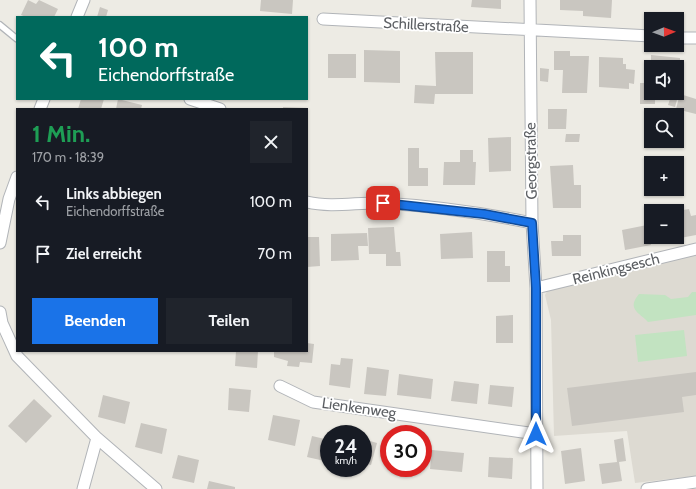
<!DOCTYPE html>
<html lang="de">
<head>
<meta charset="utf-8">
<style>
	body { margin:0; font-family:Cabin,sans-serif; background:#20242c; color:#f1f3f6; height:100vh; display:flex; flex-direction:column; font-size:15px; white-space:nowrap }
	* { box-sizing:border-box; margin:0 }
	p { font-size:13px; color:#9ea1a6 }
	.icon { flex:none; width:22px; height:22px; fill:none; stroke:currentColor; stroke-width:2; stroke-linecap:round; stroke-linejoin:round }
	.map { position:relative; flex:1; overflow:hidden }
	.drawer { position:absolute; left:16px; top:108px; width:292px; height:244px; display:flex; flex-direction:column; background:#171b24; border-radius:0px; box-shadow:0 1px 3px #0004 }
	.drawer>* { flex:none }
	.hud { position:absolute; left:16px; top:16px; width:292px; height:84px; border-radius:0px; box-shadow:0 1px 3px #0004; background:#00695c; color:#fff; overflow:hidden }
	.needle { width:26px; rotate:89deg }
	.buttons { position:absolute; left:644px; top:12px; display:grid; gap:8px }
	.buttons a { display:grid; place-items:center; width:40px; height:40px; border-radius:0px; background:#171b24; box-shadow:0 1px 3px #0004; font-size:20px }
	.speed { position:absolute; left:320px; top:425px; display:flex; gap:8px; font-size:20px; font-weight:700; text-align:center }
	.speed>* { display:grid; place-content:center; width:52px; height:52px; border-radius:50%; background:#171b24; box-shadow:0 1px 3px #0004; line-height:1 }
	.speed small { font-size:10px; font-weight:400 }
	.speed .limit { border:6px solid #d22; background:#fff; color:#111 }
	.pin { position:absolute; display:grid; place-items:center; width:34px; height:34px; color:#fff; margin:-17px; border-radius:8px; box-shadow:0 2px 6px #0006 }
	.me { position:absolute; width:44px; margin:-22px; rotate:0deg; stroke-linejoin:round; filter:drop-shadow(0 0 3px #0008) }
	.turn { display:flex; align-items:center; gap:14px; height:84px; padding:0 16px; font-size:18px }
	.turn .icon { width:52px; height:52px; stroke-width:2.5 }
	.turn b { display:block; font-size:28px; line-height:34px }
	.round { display:grid; place-items:center; flex:none; width:42px; height:42px; border-radius:0px; background:#20242c }
	.overview { display:flex; align-items:center; justify-content:space-between; height:68px; padding:0 16px }
	h1 { font-size:24px; font-weight:700; line-height:30px; color:#1e9e55 }
	.action { display:flex; gap:8px; margin-top:auto; padding:8px 16px }
	.action a { flex:1; height:46px; border-radius:0px; background:#1a73e8; color:#fff; font-size:16px; font-weight:700; line-height:46px; text-align:center }
	.action a+a { background:#20242c; color:#f1f3f6 }
	ul { padding:0; list-style:none }
	li { display:flex; align-items:center; gap:12px; height:52px; padding:0 16px }
	li div { flex:1 }
	li b { display:block; font-size:15px }
	li em { font-style:normal }
	.map>svg:first-child { display:block }
</style>
</head>
<body>
<div class="map">
<svg width="696" height="489" viewBox="0 0 696 489">
	<rect width="100%" height="100%" fill="#edebe4"/>
	<path fill="#dddad2" d="M696 254V476L635 483 627 431 554 436 551 320 545 295 550 286Z"/>
	<path fill="#c2e3c1" d="M692 292H696V315L648 322C640 313 626 309 639 294L665 295 671 299 688 297Z
		M684 330 687 356 638 362 635 335Z"/>
	<path fill="#c9c6c0" d="M28 0 36 4 39 0 58 9 54 17H26L21 15Z
		M261 0H293L292 14 260 11Z
		M472 0H501V9L471 7Z
		M560 0H612L611 18 583 16V11L560 10Z
		M100 7 108 10 106 17H97Z
		M364 50 400 51V83L364 82Z
		M554 51H570V56H589L587 93H562L563 70H554Z
		M435 52H473V94H435L434 104 414 103 415 85 436 86Z
		M328 54H356V78H328Z
		M651 55 680 58V80H677V67H651Z
		M599 57 623 58V64H626V69L635 70 634 84 629 83V89L599 87Z
		M540 68 549 69 548 82 540 81Z
		M640 83H651V93H655V104H640Z
		M672 93 678 96 675 107 668 105Z
		M680 94 696 99V114L676 109Z
		M81 99H104L101 109H78Z
		M118 99 142 105 141 109H116Z
		M283 107 307 108V109H283Z
		M548 109H567L566 129H548Z
		M566 134H580L579 142H565Z
		M511 137V171L489 172 488 138Z
		M408 148H419V168H428V186H408Z
		M460 150H473V162H476L475 185H443L444 162H460Z
		M573 165 574 185H581V208H553L550 166Z
		M689 209 691 216 696 215V235L675 239V237H677V211Z
		M651 218V235H649L651 245 625 250 622 230 647 225 646 219Z
		M394 227 396 252H400L401 266H386V254H369L368 228Z
		M472 232 473 258 441 259 440 234Z
		M367 233 368 246H358L359 260 331 261V234Z
		M563 235H581V256H552L551 241H563Z
		M307 237H319L320 266 307 267Z
		M487 251H505V266H510V282H487Z
		M513 315V343H496V316Z
		M307 343 314 344 312 363 300 362 299 367 287 366 288 361 274 357V351H307Z
		M236 351H258L257 368 235 366Z
		M341 358 353 359 350 388 329 385 331 364 340 365Z
		M367 367 389 370 386 396 364 394Z
		M696 372V395L682 397 684 412 572 426 567 388Z
		M399 374 433 379 431 399 397 395Z
		M454 381 479 384 477 404 451 401Z
		M490 385 514 387 512 407 488 404Z
		M229 388 251 390 249 412 228 410Z
		M103 395 130 402 125 424 98 417Z
		M34 399 52 416 26 443 8 426Z
		M273 415 300 420 295 446 268 440Z
		M141 423 167 429 162 454 135 447Z
		M312 436 329 440V462L307 457Z
		M623 438 626 461 619 462 622 481 602 484 599 464 617 462 614 440Z
		M363 439 377 443 371 465 363 463Z
		M581 448 585 481 565 484 561 451Z
		M432 450 464 453 462 472 430 469Z
		M178 455 199 460 194 483 172 478Z
		M489 457 513 458 512 479 488 477Z
		M209 481 235 487V489H207Z"/>
	<g fill="none" stroke-linecap="round" stroke-linejoin="round">
		<g stroke="#b1b4b8" stroke-width="8">
			<path id="lane" d="M0 25 17 39"/>
		</g>
		<g stroke="#b1b4b8" stroke-width="13">
			<path id="street" d="M530 0 532 223 536 288 537 489
				M77 17 84 0
				M323 19 651 36
				M677 38H696
				M190 99 220 109
				M40 109 44 99
				M307 202C332 208 358 202 383 203 433 206 483 213 532 223
				M0 243 9 199 17 177
				M536 288 696 249
				M0 312 2 323 17 356 97 438 156 489
				M280 386 313 402 536 434
				M83 489 97 438
				M647 489 696 482"/>
		</g>
		<use href="#lane" stroke="#fff" stroke-width="5.5"/>
		<use href="#street" stroke="#fff" stroke-width="11"/>
	</g>
	<g fill="none" stroke-linecap="round" stroke-linejoin="round">
		<g stroke="#114b97" stroke-width="10">
			<path id="route" d="M383 203 484 214 532 223 536 288V434"/>
		</g>
		<use href="#route" stroke="#1a73e8" stroke-width="7"/>
	</g>
	<g text-anchor="middle" stroke-width="3.5" stroke-linejoin="round" paint-order="stroke">
		<g font-size="15" fill="#5c5f63" stroke="#fff">
			<text transform="translate(426 25) rotate(3)" y="5">Schillerstraße</text>
			<text transform="translate(531 161) rotate(-91)" y="5">Georgstraße</text>
			<text transform="translate(616 269) rotate(-14)" y="5">Reinkingsesch</text>
			<text transform="translate(359 408) rotate(8)" y="5">Lienkenweg</text>
		</g>
	</g>
</svg>
<div class="buttons">
<a><svg class="needle" viewBox="-14 -14 28 28"><path d="M0-13l5 13h-10z" fill="#e53935"/><path d="M0 13l5-13h-10z" fill="#9ea1a6"/></svg></a>
<a><svg class="icon" aria-label="sound" viewBox="0 0 24 24"><path d="M4 9h4l5-4v14l-5-4H4zM17 9q2 3 0 6"/></svg></a>
<a><svg class="icon" aria-label="search" viewBox="0 0 24 24"><circle cx="10" cy="10" r="6"/><path d="M15 15l6 6"/></svg></a>
<a>+</a>
<a>−</a>
</div>
<div class="speed"><div>24<small>km/h</small></div><div class="limit">30</div></div>
<div class="pin" style="left:383px;top:203px;background:#d93025"><svg class="icon" aria-label="arrive" viewBox="0 0 24 24"><path d="M6 21V4h12l-3 4 3 4H6"/></svg></div>
<svg class="me" style="left:536px;top:434px" viewBox="-20 -20 40 40"><path d="M0-17L14 15 0 8-14 15z" fill="#1a73e8" stroke="#fff" stroke-width="4"/></svg>
<div class="hud">
<div class="turn"><svg class="icon" aria-label="left" viewBox="0 0 24 24"><path d="M17 20v-9H6M10 6l-5 5 5 5"/></svg><div><b>100 m</b>Eichendorffstraße</div></div>
</div>
<section class="drawer">
<div class="overview"><div><h1>1 Min.</h1><p>170 m · 18:39</p></div><a class="round"><svg class="icon" aria-label="close" viewBox="0 0 24 24"><path d="M6 6l12 12M18 6L6 18"/></svg></a></div>
<ul>
<li><svg class="icon" aria-label="left" viewBox="0 0 24 24"><path d="M17 20v-9H6M10 6l-5 5 5 5"/></svg><div><b>Links abbiegen</b><p>Eichendorffstraße</p></div><em>100 m</em></li>
<li><svg class="icon" aria-label="arrive" viewBox="0 0 24 24"><path d="M6 21V4h12l-3 4 3 4H6"/></svg><div><b>Ziel erreicht</b></div><em>70 m</em></li>
</ul>
<div class="action"><a>Beenden</a><a>Teilen</a></div>
</section>
</div>
</body>
</html>
